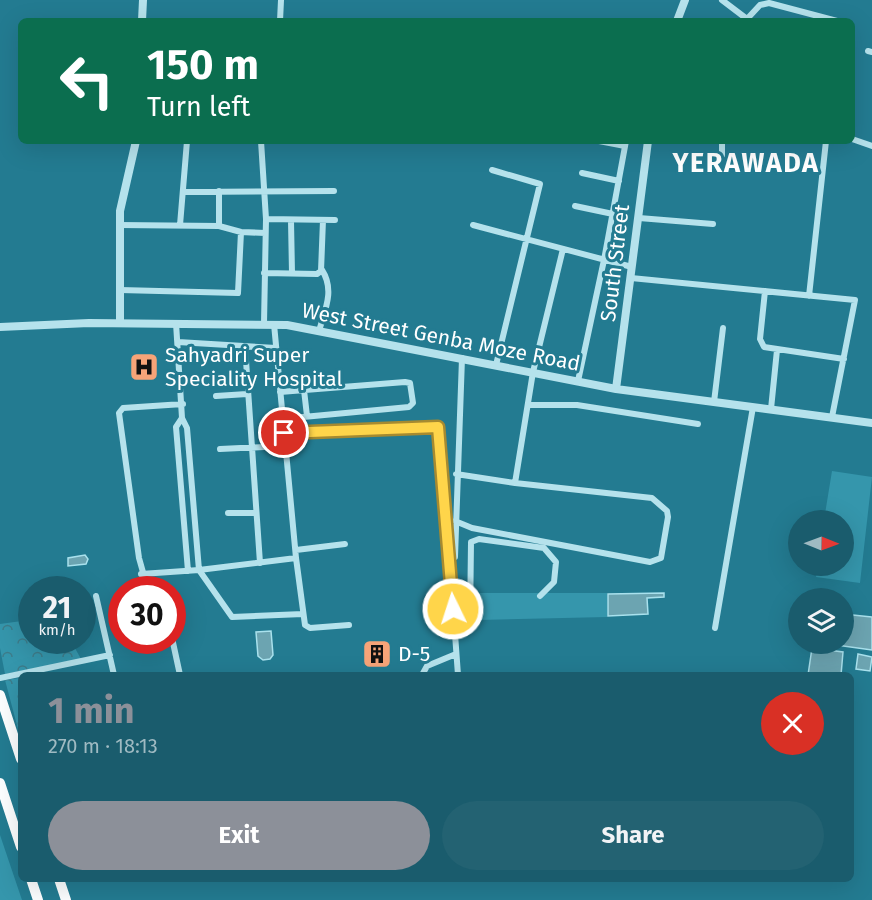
<!DOCTYPE html>
<html lang="en">
<head>
<meta charset="utf-8">
<style>
	body { margin:0; font-family:"Fira Sans",sans-serif; background:#236272; color:#f1f3f6; height:100vh; display:flex; flex-direction:column; font-size:22px; white-space:nowrap }
	* { box-sizing:border-box; margin:0 }
	p { font-size:20px; color:#9fbac2 }
	.icon { flex:none; width:33px; height:33px; fill:none; stroke:currentColor; stroke-width:2; stroke-linecap:round; stroke-linejoin:round }
	.map { position:relative; flex:1; overflow:hidden }
	.details { position:absolute; left:18px; top:672px; width:836px; height:210px; display:flex; flex-direction:column; background:#1a5c6d; border-radius:9px; box-shadow:0 6px 24px #0002 }
	.details>* { flex:none }
	.guide { position:absolute; left:18px; top:18px; width:837px; height:126px; border-radius:9px; box-shadow:0 6px 24px #0002; background:#0b6e4f; color:#fff; overflow:hidden }
	.needle { width:39px; rotate:91deg }
	.fabs { position:absolute; left:788px; top:510px; display:grid; gap:12px }
	.fabs a { display:grid; place-items:center; width:66px; height:66px; border-radius:50%; background:#1a5c6d; box-shadow:0 6px 24px #0002; font-size:30px }
	.speed { position:absolute; left:18px; top:576px; display:flex; gap:12px; font-size:30px; font-weight:700; text-align:center }
	.speed>* { display:grid; place-content:center; width:78px; height:78px; border-radius:50%; background:#1a5c6d; box-shadow:0 6px 24px #0002; line-height:1 }
	.speed small { font-size:15px; font-weight:400 }
	.speed .limit { border:9px solid #d22; background:#fff; color:#111 }
	.pin { position:absolute; display:grid; place-items:center; width:51px; height:51px; color:#fff; margin:-26px; border:3px solid #fff; border-radius:50%; box-shadow:0 2px 6px #0007 }
	.me { position:absolute; width:66px; margin:-33px; rotate:356deg; stroke-linejoin:round; filter:drop-shadow(0 0 4px #0008) }
	.turn { display:flex; align-items:center; gap:21px; height:126px; padding:0 30px; font-size:27px }
	.turn .icon { width:78px; height:78px; stroke-width:2.5 }
	.turn b { display:block; font-size:42px; line-height:51px }
	.round { display:grid; place-items:center; flex:none; width:63px; height:63px; border-radius:32px; background:#236272 }
	.head { display:flex; align-items:center; justify-content:space-between; height:102px; padding:0 30px }
	h1 { font-size:36px; font-weight:700; line-height:45px; color:#8c9099 }
	.button { display:flex; gap:12px; margin-top:auto; padding:12px 30px }
	.button a { flex:1; height:69px; border-radius:36px; background:#8c9099; color:#fff; font-size:24px; font-weight:700; line-height:69px; text-align:center }
	.button a+a { background:#236272; color:#f1f3f6 }
	.map>svg:first-child { display:block }
</style>
</head>
<body>
<div class="map">
<svg width="872" height="900" viewBox="0 0 872 900">
	<defs>
		<pattern id="forest-crowns" width="20" height="18" patternUnits="userSpaceOnUse" patternTransform="scale(1.5)"><rect width="20" height="18" fill="#3596ac"/><path d="M2 6a3 3 0 1 1 6 0M12 15a3 3 0 1 1 6 0" fill="none" stroke="#3d7c8a"/></pattern>
	</defs>
	<rect width="100%" height="100%" fill="#237b91"/>
	<path fill="url(#forest-crowns)" d="M31 612 32 640 71 641 81 659 5 674 0 648V624L22 621Z
		M20 678 21 684V740L5 680Z"/>
	<path fill="#3596ac" d="M832 471 872 477 860 583 816 577 818 566H843V520H824Z
		M479 593H607V617L479 620Z
		M0 835 22 900H0Z"/>
	<path fill="#6ca4b1" stroke="#a9e1ed" stroke-width="1.5" d="M85 555 88 559 86 564 68 566V558Z
		M664 593V597L647 598 648 614 608 616V594Z
		M843 614 872 617V650L829 644H843Z
		M271 631 273 655 270 659 263 660 258 656 256 632Z
		M812 648 843 652 841 675H808Z
		M858 654 872 657 870 671 856 669Z"/>
	<g fill="none" stroke-linecap="round" stroke-linejoin="round">
		<path stroke="#b5e2ec" stroke-width="6" d="M722 0 747 19 760 5 769 3 837 21
			M280 21 281 0
			M868 51 872 52
			M852 139 872 146
			M261 141 266 219 264 324
			M599 141 625 146
			M722 155V141
			M492 170 540 184 496 365
			M582 173 619 181
			M184 192 334 191
			M575 206 613 214
			M639 218 713 224
			M266 219 335 220
			M291 221 292 273
			M119 225 219 226 241 232 265 233
			M180 225 187 141
			M473 225 632 267
			M219 226V191
			M264 273 317 274 321 271 323 220
			M631 278 855 300 832 417
			M120 290 238 293 241 232
			M765 291 760 339 764 347 844 359
			M809 296 826 141
			M176 323 182 418 187 428 199 570 232 617 303 614
			M274 324 296 558 305 625 310 628 349 625
			M319 331C325 310 335 290 322 270
			M178 342 276 348
			M245 346 260 563
			M578 381 604 260 626 141
			M304 390 307 416
			M280 392 405 382 410 383 413 403 409 407 282 419
			M216 396 247 394
			M714 402 723 328
			M528 405H577L698 424
			M771 409 777 350
			M182 418 176 427 188 571
			M284 433 434 426 440 429 458 675
			M220 449 285 446
			M515 483 533 372 563 249
			M228 513H256
			M455 521 472 528 650 562 661 558 668 517 667 511 652 498 515 483 456 474
			M296 550 345 544
			M455 557 462 358
			M141 574 199 570 296 558
			M148 590 139 558 119 413 123 408 183 404
			M96 596 114 675
			M470 622 471 542 479 539 544 548 556 562 554 582 540 596
			M715 628 753 407
			M172 638 180 675
			M422 675 427 666 456 654
			M0 678 110 655"/>
		<path stroke="#b5e2ec" stroke-width="8" d="M142 21 143 0
			M677 21 685 0
			M120 323V211L136 141
			M0 327 89 323 287 325 616 389 872 423
			M616 389 648 141"/>
		<path stroke="#fcfeff" stroke-width="10" d="M0 695 21 759
			M0 783 21 847
			M31 879 38 900
			M59 879 66 900"/>
	</g>
	<g fill="none" stroke-linecap="round" stroke-linejoin="round">
		<g stroke="#a68a30" stroke-width="15">
			<path id="route" d="M284 433 438 427 453 609"/>
		</g>
		<use href="#route" stroke="#ffd54a" stroke-width="10"/>
	</g>
	<defs>
		<g id="hospital-square" transform="scale(1.5)"><rect x="-9" y="-9" width="18" height="18" rx="4" fill="#f7a478" stroke="#237b91"/><path d="M-5-5h3v3.5h4V-5h3V5h-3V1.5h-4V5h-3Z" fill="#111"/></g>
		<g id="building-square" transform="scale(1.5)"><rect x="-9" y="-9" width="18" height="18" rx="4" fill="#f7a478" stroke="#237b91"/><path d="M-4-6H4V6H1V3H-1V6H-4ZM-2.5-4.3h1.7v1.8h-1.7ZM.8-4.3h1.7v1.8H.8ZM-2.5-1h1.7V.8h-1.7ZM.8-1h1.7V.8H.8Z" fill="#111"/></g>
	</defs>
	<g fill-rule="evenodd">
		<use href="#hospital-square" x="144" y="367"/>
		<use href="#building-square" x="377" y="654"/>
	</g>
	<g text-anchor="middle" stroke-width="6" stroke-linejoin="round" paint-order="stroke">
		<g font-size="21" fill="#fff" stroke="#237b91">
			<text transform="translate(615 263) rotate(-83)" y="7">South Street</text>
			<text transform="translate(441 337) rotate(11)" y="7">West Street Genba Moze Road</text>
		</g>
		<g font-size="21" fill="#fff" stroke="#237b91" text-anchor="start">
			<text x="165" y="362">Sahyadri Super<tspan x="165" dy="24">Speciality Hospital</tspan></text>
			<text x="398" y="661">D-5</text>
		</g>
		<g font-size="27" font-weight="bold" letter-spacing="1.5" fill="#fff" stroke="#237b91">
			<text x="746" y="172">YERAWADA</text>
		</g>
	</g>
</svg>
<div class="fabs">
<a><svg class="needle" viewBox="-14 -14 28 28"><path d="M0-13l5 13h-10z" fill="#e53935"/><path d="M0 13l5-13h-10z" fill="#9fbac2"/></svg></a>
<a><svg class="icon" aria-label="layers" viewBox="0 0 24 24"><path d="M12 4l9 5-9 5-9-5zM3 14l9 5 9-5"/></svg></a>
</div>
<div class="speed"><div>21<small>km/h</small></div><div class="limit">30</div></div>
<div class="pin" style="left:284px;top:433px;background:#d93025"><svg class="icon" aria-label="arrive" viewBox="0 0 24 24"><path d="M6 21V4h12l-3 4 3 4H6"/></svg></div>
<svg class="me" style="left:453px;top:609px" viewBox="-20 -20 40 40"><circle r="17" fill="#ffd54a" stroke="#fff" stroke-width="3"/><path d="M0-11L8 9 0 5-8 9z" fill="#fff"/></svg>
<div class="guide">
<div class="turn"><svg class="icon" aria-label="left" viewBox="0 0 24 24"><path d="M17 20v-9H6M10 6l-5 5 5 5"/></svg><div><b>150 m</b>Turn left</div></div>
</div>
<section class="details">
<div class="head"><div><h1>1 min</h1><p>270 m · 18:13</p></div><a class="round" style="background:#d93025;color:#fff"><svg class="icon" aria-label="close" viewBox="0 0 24 24"><path d="M6 6l12 12M18 6L6 18"/></svg></a></div>
<div class="button"><a>Exit</a><a>Share</a></div>
</section>
</div>
</body>
</html>
